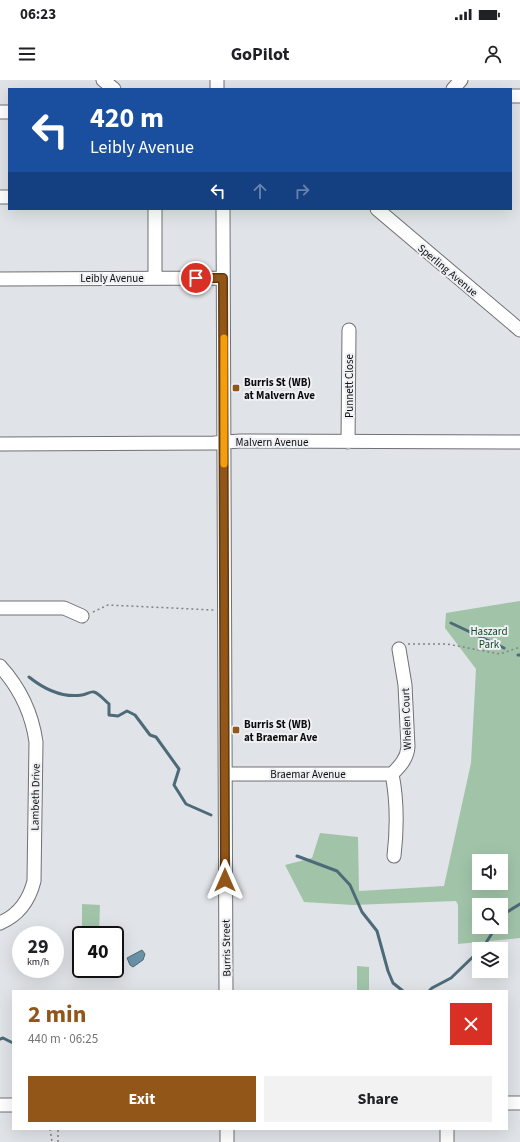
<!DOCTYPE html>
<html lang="en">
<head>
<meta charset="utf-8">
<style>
	body { margin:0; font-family:"Source Sans 3",sans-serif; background:#f2f2f2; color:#202124; height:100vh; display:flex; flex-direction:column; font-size:15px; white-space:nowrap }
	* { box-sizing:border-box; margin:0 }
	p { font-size:13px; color:#757577 }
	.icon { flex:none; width:22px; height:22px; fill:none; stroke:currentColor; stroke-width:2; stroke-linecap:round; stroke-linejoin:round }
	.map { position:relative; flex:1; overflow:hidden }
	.sheet { position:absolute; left:12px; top:910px; width:496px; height:140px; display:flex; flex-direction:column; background:#fff; border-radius:0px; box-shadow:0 4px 16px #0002 }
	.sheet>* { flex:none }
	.banner { position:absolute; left:8px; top:8px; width:504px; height:122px; border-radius:0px; box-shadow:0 4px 16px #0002; background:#1a4fa0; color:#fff; overflow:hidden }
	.fabs { position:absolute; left:472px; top:774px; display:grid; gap:8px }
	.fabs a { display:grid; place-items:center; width:36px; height:36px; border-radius:0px; background:#fff; box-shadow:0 4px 16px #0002; font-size:20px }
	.speed { position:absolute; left:12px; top:846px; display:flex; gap:8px; font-size:20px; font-weight:700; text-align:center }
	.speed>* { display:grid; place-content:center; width:52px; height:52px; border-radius:50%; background:#fff; box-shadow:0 4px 16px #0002; line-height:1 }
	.speed small { font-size:10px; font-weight:400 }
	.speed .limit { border:2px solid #111; border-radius:6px; background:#fff; color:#111 }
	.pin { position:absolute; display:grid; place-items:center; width:34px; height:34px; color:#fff; margin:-17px; border:2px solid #fff; border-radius:50%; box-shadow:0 1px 4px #0007 }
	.me { position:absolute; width:44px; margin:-22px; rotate:0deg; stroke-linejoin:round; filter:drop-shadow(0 0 3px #0008) }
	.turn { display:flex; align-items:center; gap:14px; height:84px; padding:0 16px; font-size:18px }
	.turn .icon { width:52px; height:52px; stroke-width:2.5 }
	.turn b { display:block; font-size:28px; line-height:34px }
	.lanes { display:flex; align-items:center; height:38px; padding:0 16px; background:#0003; justify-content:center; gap:20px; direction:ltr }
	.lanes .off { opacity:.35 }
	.round { display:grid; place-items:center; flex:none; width:42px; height:42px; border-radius:0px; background:#f2f2f2 }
	.headline { display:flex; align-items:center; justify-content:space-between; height:68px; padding:0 16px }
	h1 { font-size:24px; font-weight:700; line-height:30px; color:#935619 }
	.action { display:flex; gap:8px; margin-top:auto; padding:8px 16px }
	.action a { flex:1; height:46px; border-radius:0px; background:#935619; color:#fff; font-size:16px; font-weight:700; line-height:46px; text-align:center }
	.action a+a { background:#f2f2f2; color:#202124 }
	.status { display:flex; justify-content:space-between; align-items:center; height:28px; padding:0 20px; background:#fff; direction:ltr }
	.status svg { height:11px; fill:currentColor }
	header { display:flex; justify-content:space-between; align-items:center; height:52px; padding:0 16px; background:#fff; font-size:18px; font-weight:700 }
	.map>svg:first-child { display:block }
</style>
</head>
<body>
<div class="status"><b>06:23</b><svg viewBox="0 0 49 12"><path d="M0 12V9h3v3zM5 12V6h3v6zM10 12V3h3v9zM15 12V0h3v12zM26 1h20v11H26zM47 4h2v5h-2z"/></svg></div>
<header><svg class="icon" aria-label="menu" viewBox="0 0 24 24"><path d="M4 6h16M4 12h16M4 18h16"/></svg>GoPilot<svg class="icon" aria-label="person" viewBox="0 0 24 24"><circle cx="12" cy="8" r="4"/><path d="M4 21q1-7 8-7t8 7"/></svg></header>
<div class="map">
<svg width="520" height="1062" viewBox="0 0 520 1062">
	<rect width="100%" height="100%" fill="#e0e3e7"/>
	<path fill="#a1c4a9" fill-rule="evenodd" d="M520 521V858L458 864V825L456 821 353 825 304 822 285 785 312 778 320 753 358 757 359 811 444 806 471 683 476 589 445 548 446 533ZM479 781H501V803H479ZM479 825H501V847H479Z
		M82 824 100 825 99 855H82Z
		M357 886 369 887V911H357Z"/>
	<path fill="#6992a7" stroke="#4d6a79" d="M142 870 145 874 143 880 133 887 130 885 127 878Z"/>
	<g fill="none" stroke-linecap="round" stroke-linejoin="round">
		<path stroke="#4d6a79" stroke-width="3" d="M451 543 504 568
			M518 575H520
			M29 597C44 609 63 618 82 615 86 615 90 611 94 612 99 613 105 621 109 624V635L118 636 127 631 135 635 150 655 156 657 179 689 174 705 186 724 211 735
			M297 776 337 791 350 805 362 832 377 851 388 891 393 903 403 911
			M501 840 507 832 520 824
			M482 869 496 847
			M429 911 432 908 451 898 479 871
			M0 959 3 958 13 963"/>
		<g stroke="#6f7175" stroke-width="15">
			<path id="minor" d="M103 0 114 9
				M217 0V9
				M453 9 461 0
				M511 16H520
				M0 32H9
				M0 117H9
				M155 129V198
				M223 129 226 911
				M377 129 520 250
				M0 199 223 198
				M348 362 349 250
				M0 364 214 363 240 361 520 362
				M0 528H64L82 536
				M0 586C20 608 32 633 36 662L34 801C29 821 19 835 0 843
				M225 694H392
				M394 776C397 750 397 719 392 694 400 686 407 679 408 667L405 605 399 569
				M507 1023H520
				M0 1025H13
				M227 1049V1062
				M447 1062V1049"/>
		</g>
		<path stroke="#808285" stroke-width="1.5" stroke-dasharray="2 3" stroke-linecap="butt" d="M93 532 108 525 214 530
			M408 564H447L500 574 520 567
			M50 1049 52 1062
			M58 1062V1049"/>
		<use href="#minor" stroke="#fff" stroke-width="13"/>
	</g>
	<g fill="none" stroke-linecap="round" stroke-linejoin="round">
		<g stroke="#603810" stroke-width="10">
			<path id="route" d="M196 198H223L225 800"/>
		</g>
		<use href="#route" stroke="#935619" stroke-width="7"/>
		<path stroke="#f59e0b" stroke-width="7" d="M224 258V384"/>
	</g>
	<g fill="#935619" stroke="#eef0f4" stroke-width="1.5">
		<rect x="232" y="304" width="8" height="8" rx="2"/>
		<rect x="232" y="646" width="8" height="8" rx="2"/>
	</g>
	<g text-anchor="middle" stroke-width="4" stroke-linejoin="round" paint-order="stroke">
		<g font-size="11" fill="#0c0d0e" stroke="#eef0f4">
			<text transform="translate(448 190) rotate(40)" y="4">Sperling Avenue</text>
			<text x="112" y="202">Leibly Avenue</text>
			<text transform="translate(349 306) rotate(-90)" y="4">Punnett Close</text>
			<text x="272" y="366">Malvern Avenue</text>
			<text transform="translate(406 639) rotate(-92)" y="4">Whelen Court</text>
			<text x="308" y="698">Braemar Avenue</text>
			<text transform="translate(35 717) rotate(-89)" y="4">Lambeth Drive</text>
			<text transform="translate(226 868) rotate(-91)" y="4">Burris Street</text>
		</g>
		<g font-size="11" font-weight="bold" fill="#0c0d0e" stroke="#eef0f4" text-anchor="start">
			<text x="244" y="306">Burris St (WB)<tspan x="244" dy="13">at Malvern Ave</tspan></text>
			<text x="244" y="648">Burris St (WB)<tspan x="244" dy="13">at Braemar Ave</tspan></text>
		</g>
		<g font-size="11" fill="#114b27" stroke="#eef0f4">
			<text x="489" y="555">Haszard<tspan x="489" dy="13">Park</tspan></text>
		</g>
	</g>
</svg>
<div class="fabs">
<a><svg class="icon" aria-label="sound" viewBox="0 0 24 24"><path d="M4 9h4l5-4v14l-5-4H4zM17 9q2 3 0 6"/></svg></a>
<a><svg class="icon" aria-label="search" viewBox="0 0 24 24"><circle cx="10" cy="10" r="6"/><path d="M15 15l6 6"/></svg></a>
<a><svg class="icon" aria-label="layers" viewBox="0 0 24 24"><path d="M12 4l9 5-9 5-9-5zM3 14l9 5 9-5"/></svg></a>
</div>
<div class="speed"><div>29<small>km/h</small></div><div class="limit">40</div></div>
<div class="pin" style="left:196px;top:198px;background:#d93025"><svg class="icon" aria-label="arrive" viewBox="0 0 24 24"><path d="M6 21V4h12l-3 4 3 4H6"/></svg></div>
<svg class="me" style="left:225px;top:800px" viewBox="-20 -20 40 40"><path d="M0-17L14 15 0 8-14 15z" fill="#935619" stroke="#fff" stroke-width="4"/></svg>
<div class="banner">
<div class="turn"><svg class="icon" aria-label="left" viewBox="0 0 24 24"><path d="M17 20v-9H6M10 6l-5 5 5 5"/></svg><div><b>420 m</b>Leibly Avenue</div></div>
<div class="lanes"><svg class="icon" aria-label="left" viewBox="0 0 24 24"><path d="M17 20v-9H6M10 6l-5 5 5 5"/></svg><svg class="icon off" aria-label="ahead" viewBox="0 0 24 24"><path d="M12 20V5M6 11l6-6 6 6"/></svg><svg class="icon off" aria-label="right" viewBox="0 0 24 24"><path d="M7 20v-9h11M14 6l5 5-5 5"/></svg></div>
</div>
<section class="sheet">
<div class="headline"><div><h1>2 min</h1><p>440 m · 06:25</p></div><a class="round" style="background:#d93025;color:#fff"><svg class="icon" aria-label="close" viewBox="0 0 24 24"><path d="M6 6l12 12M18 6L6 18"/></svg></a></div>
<div class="action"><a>Exit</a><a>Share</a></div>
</section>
</div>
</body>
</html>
